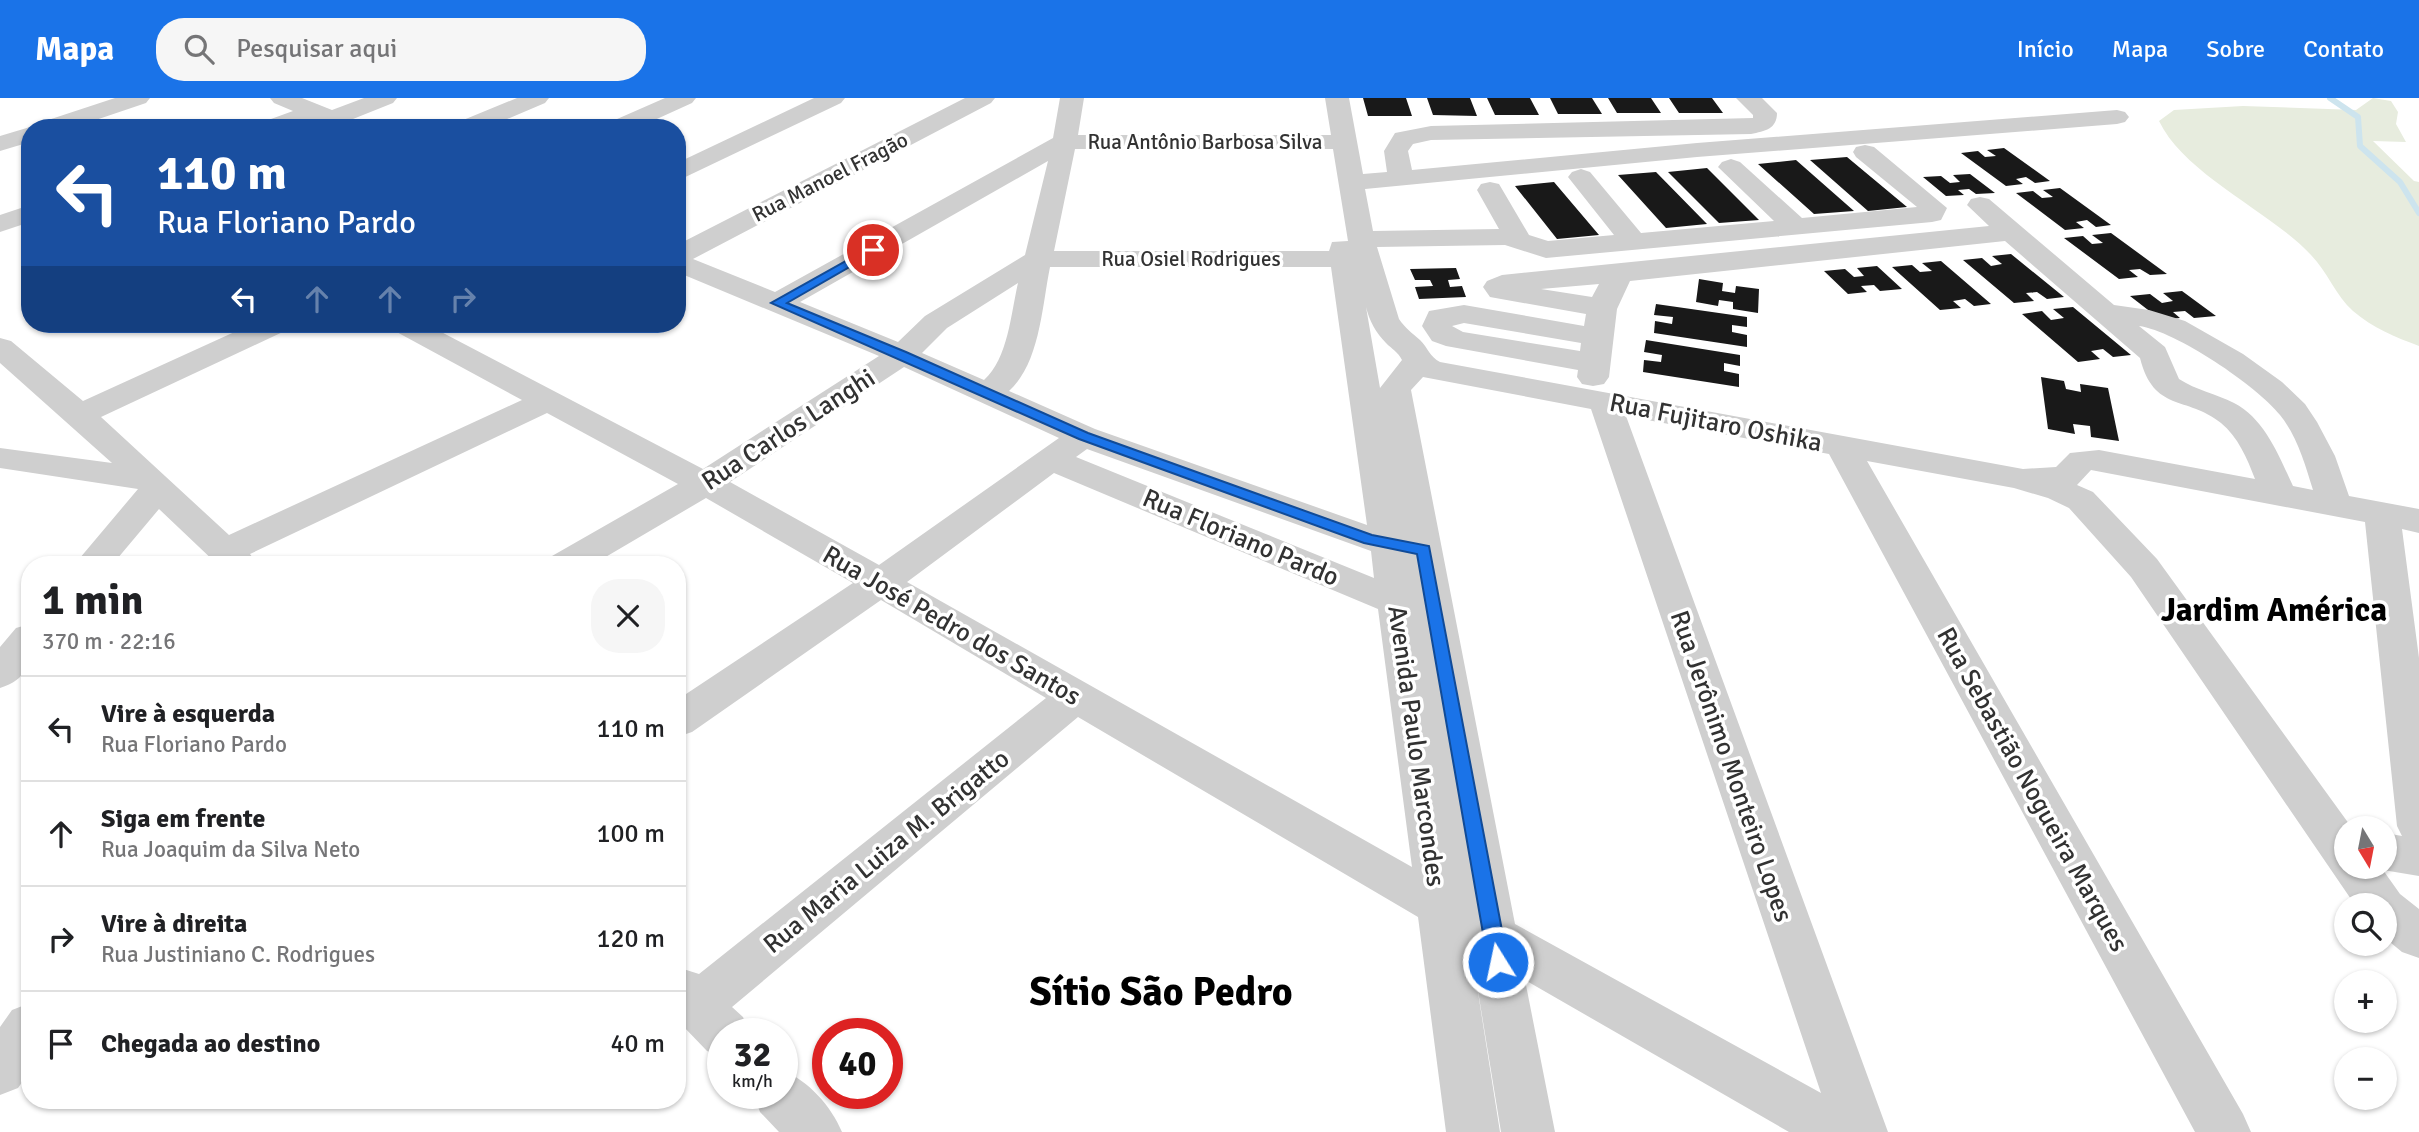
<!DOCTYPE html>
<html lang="pt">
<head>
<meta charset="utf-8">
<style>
	body { margin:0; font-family:Signika,sans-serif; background:#f6f6f6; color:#202124; height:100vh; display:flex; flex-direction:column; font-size:26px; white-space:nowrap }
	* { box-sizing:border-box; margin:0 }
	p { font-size:23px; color:#757577 }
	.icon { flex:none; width:38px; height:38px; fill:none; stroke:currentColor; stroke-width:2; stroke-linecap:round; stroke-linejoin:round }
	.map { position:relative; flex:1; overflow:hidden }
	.details { position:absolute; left:21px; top:458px; width:665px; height:553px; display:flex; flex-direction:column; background:#fff; border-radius:28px; box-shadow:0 2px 5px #0004 }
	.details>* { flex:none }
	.banner { position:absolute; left:21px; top:21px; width:665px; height:214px; border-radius:28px; box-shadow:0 2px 5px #0004; background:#1a4fa0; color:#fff; overflow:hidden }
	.needle { width:46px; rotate:170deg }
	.buttons { position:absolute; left:2334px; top:718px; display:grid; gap:14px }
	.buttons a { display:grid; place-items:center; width:63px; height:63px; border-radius:50%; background:#fff; box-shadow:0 2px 5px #0004; font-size:35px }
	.speed { position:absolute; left:707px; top:920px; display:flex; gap:14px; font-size:35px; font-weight:700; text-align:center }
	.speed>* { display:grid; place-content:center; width:91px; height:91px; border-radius:50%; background:#fff; box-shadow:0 2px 5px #0004; line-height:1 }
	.speed small { font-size:18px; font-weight:400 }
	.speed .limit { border:10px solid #d22; background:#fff; color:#111 }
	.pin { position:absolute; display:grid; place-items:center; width:60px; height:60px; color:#fff; margin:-30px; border:4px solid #fff; border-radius:50%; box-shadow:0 2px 7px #0007 }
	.me { position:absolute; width:77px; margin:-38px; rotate:350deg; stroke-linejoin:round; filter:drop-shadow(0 0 5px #0008) }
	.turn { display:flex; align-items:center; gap:24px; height:147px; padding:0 21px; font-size:32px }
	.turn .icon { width:91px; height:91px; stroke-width:2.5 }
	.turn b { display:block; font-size:49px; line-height:60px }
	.lanes { display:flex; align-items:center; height:66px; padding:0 21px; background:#0003; justify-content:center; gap:35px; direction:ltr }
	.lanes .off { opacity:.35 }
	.round { display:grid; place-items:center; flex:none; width:74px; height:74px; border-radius:28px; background:#f6f6f6 }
	.overview { display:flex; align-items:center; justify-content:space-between; height:119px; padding:0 21px }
	h1 { font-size:42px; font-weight:700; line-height:52px }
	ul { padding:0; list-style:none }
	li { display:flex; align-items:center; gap:21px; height:105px; padding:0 21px; border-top:2px solid #e0e0e0 }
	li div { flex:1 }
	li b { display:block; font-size:26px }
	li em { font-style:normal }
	header { display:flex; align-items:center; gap:42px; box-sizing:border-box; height:98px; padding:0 35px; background:#1a73e8; color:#fff }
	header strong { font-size:33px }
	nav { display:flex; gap:38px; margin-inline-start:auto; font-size:24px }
	.search { width:490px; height:63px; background:#f6f6f6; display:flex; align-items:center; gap:18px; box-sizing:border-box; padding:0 24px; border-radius:28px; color:#757577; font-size:26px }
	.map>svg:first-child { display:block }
</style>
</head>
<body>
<header>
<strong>Mapa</strong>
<div class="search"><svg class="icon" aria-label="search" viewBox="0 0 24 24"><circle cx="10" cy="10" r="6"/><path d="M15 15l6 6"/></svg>Pesquisar aqui</div>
<nav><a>Início</a><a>Mapa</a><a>Sobre</a><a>Contato</a></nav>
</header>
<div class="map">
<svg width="2419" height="1034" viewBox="0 0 2419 1034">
	<rect width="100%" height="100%" fill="#fff"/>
	<path fill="#e7ecde" d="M2373 0 2391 3 2398 14 2396 26 2406 44 2373 43 2414 83 2419 84V248C2395 239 2373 230 2353 213 2336 198 2327 173 2311 157 2270 113 2185 77 2159 23L2174 12 2243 8 2356 12Z"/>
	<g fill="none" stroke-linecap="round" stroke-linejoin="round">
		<path stroke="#cde4ee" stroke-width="6" d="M2330 0 2358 19 2360 48 2400 84 2419 115"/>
	</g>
	<path fill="#191919" d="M1363 0H1406L1412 18H1368Z
		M1427 0H1470L1477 18 1433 17Z
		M1487 0H1530L1539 17H1495Z
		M1550 0H1592L1602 16H1558Z
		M1608 0H1651L1661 15H1617Z
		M1669 0H1712L1723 15H1679Z
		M2004 50 2050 83 2035 85 2026 79 2016 81 2023 86 2006 88 1961 55 1978 53 1985 59 1996 58 1987 52Z
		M1847 59 1907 109 1868 113 1810 62Z
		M1796 62 1854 113 1814 116 1758 66Z
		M1707 70 1759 122 1719 125 1668 74Z
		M1656 74 1707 126 1666 130 1618 77Z
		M1970 76 1995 95 1976 96 1969 91 1958 92 1964 97 1946 98 1923 79 1941 78 1950 85 1960 84 1953 77Z
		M1554 84 1599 137 1557 141 1515 88Z
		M2060 90 2111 127 2096 129 2087 122 2076 124 2084 130 2065 132 2016 95 2033 93 2042 100 2053 99 2043 92Z
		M2111 135 2167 176 2150 177 2140 171 2129 172 2138 179 2119 181 2064 140 2083 138 2092 146 2103 145 2092 137Z
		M2011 156 2064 199 2047 201 2037 194 2026 195 2034 203 2014 205 1963 162 1982 160 1991 168 2002 166 1992 158Z
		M1941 163 1991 206 1974 208 1965 201 1953 203 1961 210 1940 212 1892 169 1912 167 1920 174 1932 173 1922 165Z
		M1877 168 1902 191 1880 193 1874 187 1861 188 1867 194 1848 196 1824 173 1845 171 1854 179 1864 178 1857 170Z
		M1456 170 1460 181 1448 182 1450 189 1462 188 1466 199 1419 201 1415 189 1433 188 1430 182H1415L1410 171Z
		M1699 181 1723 185 1722 193 1735 195 1736 188 1759 191 1758 215 1733 211V204L1719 202 1718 208 1696 204Z
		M2182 193 2216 218 2194 220 2185 213 2173 214 2180 220 2161 222 2130 198 2150 196 2162 205 2173 203 2163 195Z
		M1656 206 1747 219V229L1732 227V234L1747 237V249L1654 235 1655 223 1672 226 1673 219 1654 217Z
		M2073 209 2131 257 2113 259 2103 251 2091 253 2100 261 2078 264 2022 216 2042 213 2051 222 2064 220 2053 211Z
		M1646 242 1740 257V268L1724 265V273L1739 276V289L1643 274 1644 262 1661 264 1662 257 1644 254Z
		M2041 279 2064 283 2066 291 2081 294 2080 286 2108 290 2119 343 2091 339 2090 328 2073 326 2075 336 2048 331Z"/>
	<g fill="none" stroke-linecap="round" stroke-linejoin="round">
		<path fill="#cfcfcf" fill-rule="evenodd" d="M115 0H150L146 5 72 30H36L39 25Z
			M270 0H302L332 12 364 0H397L393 5 353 21 363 25 366 30H333L313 22 292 30H257L260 25 293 13 274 5Z
			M517 0H549L545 5 486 30H453L456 25Z
			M665 0H696L692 5 637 30H605L608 25Z
			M814 0H845L841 5 677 83V65Z
			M965 0H995L991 5 693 161 775 194 1053 40 1060 0H1084L1078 37H1331L1325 0H1349L1363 76 1387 74 1384 53 1395 35 1431 28 1753 20V17L1736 0H1762L1777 15C1777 31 1765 33 1751 36L1431 42 1413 46 1408 53 1412 72 1697 45 2117 12 2125 14 2129 19 2125 24 2117 26 1697 59 1365 91 1373 133 1499 131 1477 92 1481 86 1490 84 1499 86 1529 137 1548 143 1614 137 1568 79 1572 74 1581 71 1590 74 1641 135 1774 123 1718 69 1722 64 1731 61 1740 64 1802 120 1917 109 1856 59 1853 54 1856 49 1865 47 1874 49 1947 110 1941 122 1932 124 1546 160 1505 147 1377 149 1399 221C1405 230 1412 235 1420 242 1428 250 1430 259 1440 264L2023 371 2056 369 2070 355 2099 352 2255 381C2247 360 2238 339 2221 325 2186 297 2154 315 2140 260L2005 143 1630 183 1617 211 1609 279 1604 286 1593 288 1582 286 1577 279 1578 272 1446 248 1432 243 1422 228 1429 213 1464 207 1584 228 1586 216 1490 199 1483 189 1487 183 1502 177 1989 128 1967 107 1971 101 1980 99 1989 101 2114 207 2149 212 2185 223 2243 256 2282 284 2305 306 2317 324 2335 358 2349 398 2419 411V435L2402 431 2419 560V778L2383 772 2400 796 2419 811V860L2402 854 2385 840V807H2355L2131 479 2069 410 2048 400 2014 390 1867 363 2243 1016 2251 1034H2195L1829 356 1626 318 1888 1034H1789L1525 882 1555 1034H1501L1471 850 1500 1034H1446L1418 819 1078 619 732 909 743 919 750 936H723V959L707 953 682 927 677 926V869L699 876 1046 600 881 502 692 634 677 639V602L853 485 706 400 592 467H547L552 458 678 386 547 315 250 456 258 467H218L159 411 112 467H74L138 391 0 370V350L112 365 0 265V240L11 243 83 303 252 226H291L287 232 101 319 229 437 522 302 393 232 389 226H426L703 371 879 258 677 174V147ZM1075 51H1333L1348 143 1332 144 1329 153H1054ZM1048 63 1025 157 925 218 898 244 800 204ZM1050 169H1331L1367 427 1095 331 1009 293C1040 265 1042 208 1050 169ZM1018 185C1011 215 1008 261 984 282L922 255 947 230ZM1599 186 1592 199 1541 191ZM1366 209C1369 222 1376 235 1386 245 1392 251 1398 254 1402 262L1380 290ZM1464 225 1581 245 1580 253 1463 234 1452 228ZM2139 228C2176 233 2257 288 2280 317 2297 338 2305 366 2313 392L2293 388C2279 358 2265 321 2234 305 2216 296 2196 292 2179 281L2165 249ZM904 269 1059 340 879 467 730 384ZM1423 279 1591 311 1821 995 1515 826 1411 292ZM1087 351 1371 453 1374 480 1076 359ZM2091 372 2365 424 2397 728 2402 738 2385 735V768H2347V730H2352L2157 461 2093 394 2077 387ZM1054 375 1378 511 1412 769 907 484Z
			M30 29 34 30H30V44L0 53V38Z
			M30 107V124L0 134V117Z
			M30 526C30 557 35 579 0 590V549L16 530Z
			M30 905V973L18 990 0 997V929L12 912Z
			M782 972C809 983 831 1008 842 1034H779L760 1014 753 996H782Z"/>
	</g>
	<path fill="#1a73e8" stroke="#114b97" stroke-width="2" d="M869 150 879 152 787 205 906 254 1088 335 1372 437 1429 448 1508 864 1505 871 1498 873 1491 871 1488 864 1417 456 1364 445 1079 341 771 205Z"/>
	<g text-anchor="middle" stroke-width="7" stroke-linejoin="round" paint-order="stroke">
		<g font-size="21" fill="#323232" stroke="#fff">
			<text x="1205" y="51">Rua Antônio Barbosa Silva</text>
			<text transform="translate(830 79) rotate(-27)" y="7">Rua Manoel Fragão</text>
			<text x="1191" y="168">Rua Osiel Rodrigues</text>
		</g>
		<g font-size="26" fill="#323232" stroke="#fff">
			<text transform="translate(1716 324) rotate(11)" y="9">Rua Fujitaro Oshika</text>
			<text transform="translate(788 331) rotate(-33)" y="9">Rua Carlos Langhi</text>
			<text transform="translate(1241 439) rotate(23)" y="9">Rua Floriano Pardo</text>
			<text transform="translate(952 527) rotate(30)" y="9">Rua José Pedro dos Santos</text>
			<text transform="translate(1417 648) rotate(82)" y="9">Avenida Paulo Marcondes</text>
			<text transform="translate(1732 668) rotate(71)" y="9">Rua Jerônimo Monteiro Lopes</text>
			<text transform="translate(2033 691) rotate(61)" y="9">Rua Sebastião Nogueira Marques</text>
			<text transform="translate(886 753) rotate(-39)" y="9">Rua Maria Luiza M. Brigatto</text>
		</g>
		<g font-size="33" font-weight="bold" fill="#000" stroke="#fff">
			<text x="2274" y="523">Jardim América</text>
		</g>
		<g font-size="40" font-weight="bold" fill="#000" stroke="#fff">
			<text x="1161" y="907">Sítio São Pedro</text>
		</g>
	</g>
</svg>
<div class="buttons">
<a><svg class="needle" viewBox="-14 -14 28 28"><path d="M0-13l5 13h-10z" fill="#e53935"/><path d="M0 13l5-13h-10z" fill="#757577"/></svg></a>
<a><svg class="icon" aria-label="search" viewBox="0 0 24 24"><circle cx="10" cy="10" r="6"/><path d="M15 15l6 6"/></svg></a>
<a>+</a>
<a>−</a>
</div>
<div class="speed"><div>32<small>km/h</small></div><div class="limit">40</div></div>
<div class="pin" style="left:873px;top:152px;background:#d93025"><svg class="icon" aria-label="arrive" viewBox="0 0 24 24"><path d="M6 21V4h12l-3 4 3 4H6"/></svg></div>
<svg class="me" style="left:1498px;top:864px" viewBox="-20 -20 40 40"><circle r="17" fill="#1a73e8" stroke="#fff" stroke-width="3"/><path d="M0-11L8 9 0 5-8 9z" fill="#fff"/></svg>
<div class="banner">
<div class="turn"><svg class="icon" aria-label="left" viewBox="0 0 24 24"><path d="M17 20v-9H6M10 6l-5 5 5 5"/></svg><div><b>110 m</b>Rua Floriano Pardo</div></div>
<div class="lanes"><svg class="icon" aria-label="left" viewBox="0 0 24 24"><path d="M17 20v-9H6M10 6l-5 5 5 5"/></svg><svg class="icon off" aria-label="ahead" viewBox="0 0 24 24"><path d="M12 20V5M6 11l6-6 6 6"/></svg><svg class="icon off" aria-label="ahead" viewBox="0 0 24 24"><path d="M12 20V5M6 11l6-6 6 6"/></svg><svg class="icon off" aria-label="right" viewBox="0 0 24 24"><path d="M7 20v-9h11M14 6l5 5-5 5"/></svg></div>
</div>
<section class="details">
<div class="overview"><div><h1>1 min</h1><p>370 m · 22:16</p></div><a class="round"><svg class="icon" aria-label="close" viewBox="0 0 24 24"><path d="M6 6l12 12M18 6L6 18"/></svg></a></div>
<ul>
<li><svg class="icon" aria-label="left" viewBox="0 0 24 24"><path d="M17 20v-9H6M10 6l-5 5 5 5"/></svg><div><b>Vire à esquerda</b><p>Rua Floriano Pardo</p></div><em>110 m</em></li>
<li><svg class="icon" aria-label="ahead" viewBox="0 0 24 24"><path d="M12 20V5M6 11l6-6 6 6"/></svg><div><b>Siga em frente</b><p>Rua Joaquim da Silva Neto</p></div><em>100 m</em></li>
<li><svg class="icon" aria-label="right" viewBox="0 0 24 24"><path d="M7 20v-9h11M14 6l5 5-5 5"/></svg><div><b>Vire à direita</b><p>Rua Justiniano C. Rodrigues</p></div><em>120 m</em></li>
<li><svg class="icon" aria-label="arrive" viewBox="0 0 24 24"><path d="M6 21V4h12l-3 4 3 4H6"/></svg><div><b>Chegada ao destino</b></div><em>40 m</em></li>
</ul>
</section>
</div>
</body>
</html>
